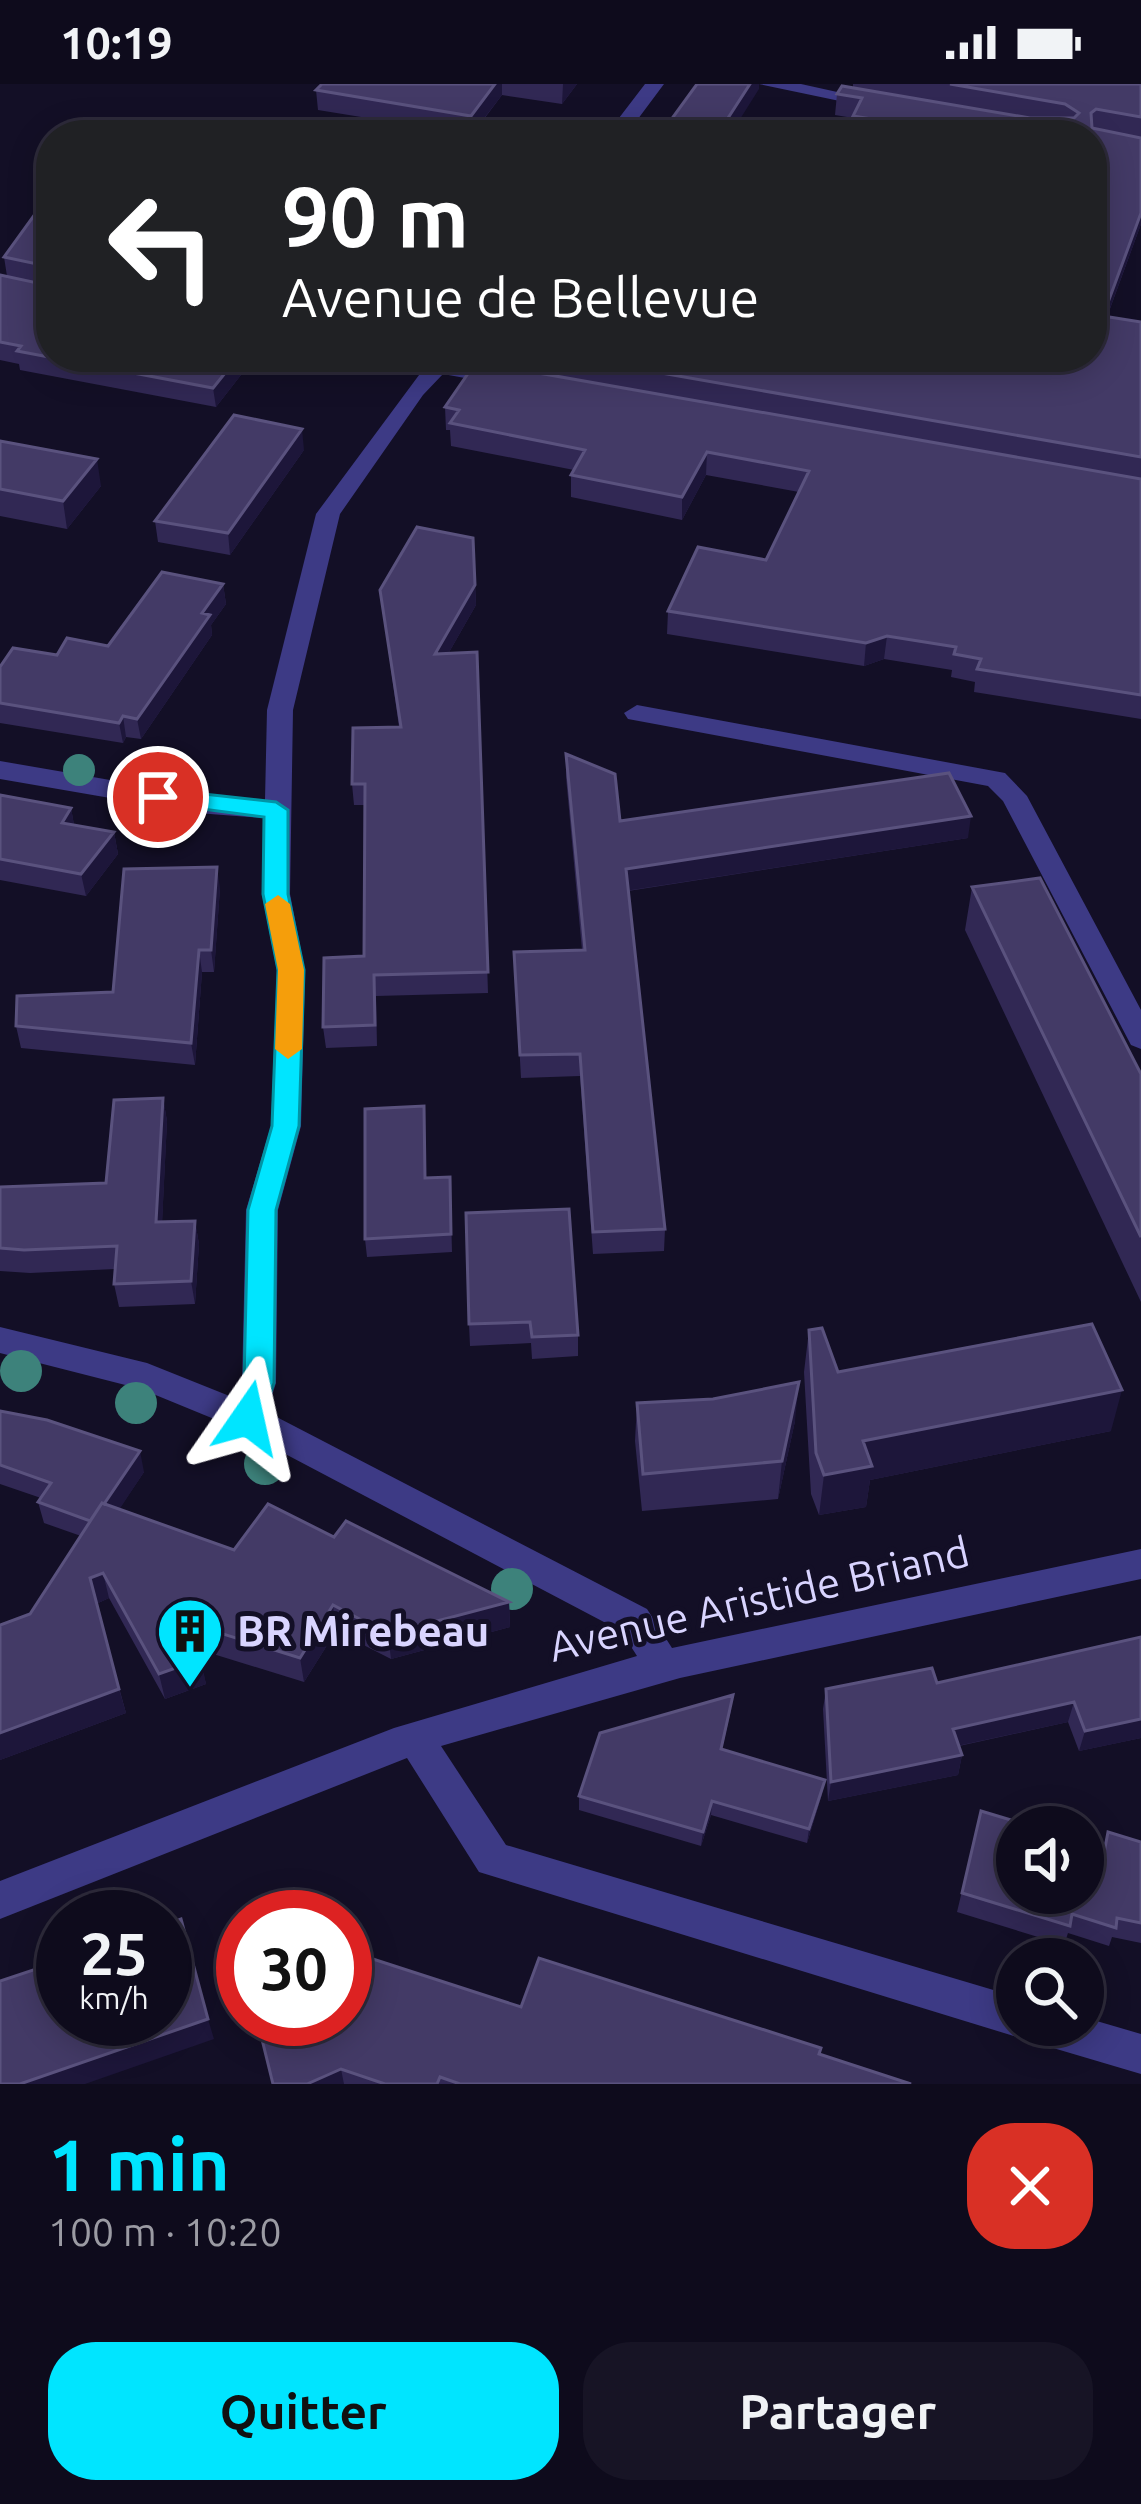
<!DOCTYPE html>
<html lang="fr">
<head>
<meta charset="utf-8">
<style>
	body { margin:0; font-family:Ubuntu,sans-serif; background:#171425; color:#f1f3f6; height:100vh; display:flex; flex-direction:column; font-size:45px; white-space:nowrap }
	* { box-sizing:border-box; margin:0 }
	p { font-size:39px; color:#9b9ba3 }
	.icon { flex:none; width:66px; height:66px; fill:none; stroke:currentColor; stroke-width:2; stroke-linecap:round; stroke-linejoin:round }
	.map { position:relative; height:2000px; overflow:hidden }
	.sheet { display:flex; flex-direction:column; background:#0e0b1c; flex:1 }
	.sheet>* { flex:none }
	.guide { position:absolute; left:36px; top:36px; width:1071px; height:252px; border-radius:48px; box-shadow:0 6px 30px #0003,0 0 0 3px #2e2b3b; background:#202124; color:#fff; overflow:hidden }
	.controls { position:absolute; left:996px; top:1722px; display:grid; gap:24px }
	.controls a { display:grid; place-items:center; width:108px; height:108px; border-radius:50%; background:#0e0b1c; box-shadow:0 6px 30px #0003,0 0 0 3px #2e2b3b; font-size:60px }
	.speed { position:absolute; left:36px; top:1806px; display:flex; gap:24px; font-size:60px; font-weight:700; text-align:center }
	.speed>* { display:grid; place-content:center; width:156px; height:156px; border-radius:50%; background:#0e0b1c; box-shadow:0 6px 30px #0003,0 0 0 3px #2e2b3b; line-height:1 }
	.speed small { font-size:30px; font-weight:400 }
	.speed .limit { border:18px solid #d22; background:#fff; color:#111 }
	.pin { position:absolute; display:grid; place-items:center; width:102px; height:102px; color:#fff; margin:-51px; border:6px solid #fff; border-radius:50%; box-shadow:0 3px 12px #0007 }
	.me { position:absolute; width:132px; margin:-66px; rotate:11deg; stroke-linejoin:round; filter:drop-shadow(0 0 9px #0008) }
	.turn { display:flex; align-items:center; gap:42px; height:252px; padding:0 48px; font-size:54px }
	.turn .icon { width:156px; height:156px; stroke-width:2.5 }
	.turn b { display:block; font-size:84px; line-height:102px }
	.round { display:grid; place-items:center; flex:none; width:126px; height:126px; border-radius:48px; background:#171425 }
	.overview { display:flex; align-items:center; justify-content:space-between; height:204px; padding:0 48px }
	h1 { font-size:72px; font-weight:700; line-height:90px; color:#00e5ff }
	.cta { display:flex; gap:24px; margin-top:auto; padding:24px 48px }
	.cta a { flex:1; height:138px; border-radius:48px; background:#00e5ff; color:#111; font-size:48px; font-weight:700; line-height:138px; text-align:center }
	.cta a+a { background:#171425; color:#f1f3f6 }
	.status { display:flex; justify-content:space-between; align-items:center; height:84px; padding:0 60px; background:#0e0b1c; direction:ltr }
	.status svg { height:33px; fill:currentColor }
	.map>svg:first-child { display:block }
</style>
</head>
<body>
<div class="status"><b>10:19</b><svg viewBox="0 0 49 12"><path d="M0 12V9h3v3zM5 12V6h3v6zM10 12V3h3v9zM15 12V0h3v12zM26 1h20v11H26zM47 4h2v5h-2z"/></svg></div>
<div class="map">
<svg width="1141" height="2000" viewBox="0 0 1141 2000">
	<rect width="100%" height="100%" fill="#130f26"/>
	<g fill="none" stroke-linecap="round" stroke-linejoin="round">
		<path fill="#3d3a85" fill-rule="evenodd" d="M645 0H664L626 51H606Z
			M759 0H801L887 19 878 25Z
			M370 273H458L454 279 509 288 520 295 509 302 443 290 423 311 340 430 293 626 290 810 305 887 301 1042 278 1126 276 1299 267 1328 647 1525 672 1564 1141 1465V1495L680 1594 441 1662 506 1761 1017 1913V1941H1083V1933L1141 1950V1990L1043 1961 1026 1949 1017 1953 479 1788 407 1674 0 1835V1797L394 1644 637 1572 621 1547 236 1344 141 1305 0 1269V1243L147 1279 237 1315 242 1299 246 1126 271 1042 277 887 262 810 264 734 197 729 0 695V677L197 711 265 716 267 626 316 430 422 287Z
			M637 621 1005 689 1027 712 1141 926V965L1131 961 1003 717 988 702 628 635 624 629Z"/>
	</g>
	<g fill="#3d827b">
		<circle cx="79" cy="686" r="16"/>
		<circle cx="139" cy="696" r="16"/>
		<circle cx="21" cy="1287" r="21"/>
		<circle cx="136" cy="1319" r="21"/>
		<circle cx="265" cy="1380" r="21"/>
		<circle cx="512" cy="1505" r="21"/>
	</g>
	<path fill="#312854" d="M322 0H577L562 20 502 11 472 51 318 26 316 6Z
		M853 0H1141V140L1107 233 1141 238V635L974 608 975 598 951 593 952 586 884 575 864 582 667 550 668 527 766 476 799 408 706 391 682 436 571 413V391L574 386 451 362 450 346H446L445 323 489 281V273H1092V51H852L853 34 835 31 837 10 853 4Z
		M51 108 255 273 216 323 20 286 19 280 0 276V191L7 192 4 173Z
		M0 357 101 402 67 445 0 432Z
		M304 366 230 471 158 458 155 437Z
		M473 454 476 521 448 570 477 568 488 909 376 912 377 962 326 964 323 943 364 872V721H354L352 700 399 643 380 506Z
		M223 500 226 520 211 541 212 551 141 655 126 653 123 659 0 639V583L108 562Z
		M566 670 620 737 968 754 628 807 665 1145 664 1167 593 1170 580 992 521 994 514 868 582 866 566 693Z
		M0 711 71 724 74 741 114 748 118 770 86 812 0 796Z
		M972 803 1141 990V1218L965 846Z
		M220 804 214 888H202L195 981 21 964 16 942 113 908Z
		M163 1014 167 1037 162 1138 195 1137 199 1160 195 1220 119 1223 114 1200 115 1185 30 1189 0 1187V1103L106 1099Z
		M424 1022 426 1094 450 1093 452 1168 367 1173 365 1155Z
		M569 1125 578 1251V1272L532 1275 531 1259 470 1262 469 1240Z
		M809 1246 838 1288 1111 1347 870 1396 866 1423 819 1431 811 1410 804 1288Z
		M637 1319 795 1337 778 1415 642 1427 635 1357Z
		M0 1327 144 1388 119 1425 234 1466 334 1453 509 1518 510 1543 391 1575 336 1547 304 1598 197 1565 206 1600 165 1615 109 1514 96 1520 126 1629 0 1676V1541L30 1530 81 1452 44 1439 38 1418 41 1414 0 1400Z
		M1141 1553V1654L1079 1667 1068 1638 959 1662 962 1671 958 1691 828 1717 823 1625 826 1605 937 1599Z
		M731 1626 722 1665 822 1710 807 1759 711 1731 701 1762 579 1726V1712Z
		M981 1727 1103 1763 1108 1748 1141 1758V1859L1112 1853 1109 1862 1068 1849 1064 1861 957 1828Z
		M521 1923 820 1971 911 2000H273Z"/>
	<path fill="#1d163a" d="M495 0H502V11L471 51V32Z
		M563 0H577L562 20Z
		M750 0H759V5L730 51H717Z
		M1141 129V140L1099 254 1103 232Z
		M238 273H255L216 323 213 304Z
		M302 345 304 366 230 471 228 449Z
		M707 368 706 391 682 436V413Z
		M97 375 101 402 67 445 63 417Z
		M223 500 226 520 211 541 212 551 141 655 137 635 202 529Z
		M475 501 476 521 436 591 435 570Z
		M887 552 884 575 864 582 866 559Z
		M123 632 126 653 123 659 119 639Z
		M71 724 75 746 62 739Z
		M971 732 968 754 625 807 626 785Z
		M114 748 118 770 86 812 81 790Z
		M217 783 220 804 214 888 211 866Z
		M199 866 202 888 195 981 191 959Z
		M163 1014 167 1037 161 1162 156 1138Z
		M195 1137 199 1160 195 1220 191 1197Z
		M799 1298 795 1337 778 1415 782 1377Z
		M1122 1306 1111 1347 870 1396 866 1423 819 1431 824 1391 863 1357Z
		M140 1367 144 1388 98 1458 92 1437Z
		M103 1489 109 1514 96 1520 90 1494Z
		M509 1518 510 1543 391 1575 388 1550Z
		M333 1521 336 1547 304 1598 300 1574Z
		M201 1575 206 1600 165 1615 159 1590Z
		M119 1605 126 1629 0 1676V1649Z
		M1074 1618 1068 1638 948 1664 953 1645Z
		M1141 1635V1654L1079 1667 1085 1647Z
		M962 1671 958 1691 828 1717 831 1698Z
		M825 1696 822 1710 807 1759 809 1745Z
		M712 1717 711 1731 701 1762 703 1748Z
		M208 1935 214 1955 85 2000H20Z
		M341 1985 344 2000H307Z"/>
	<path fill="#433a66" stroke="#5a527e" stroke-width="3" d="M322 0H495L471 32 316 6Z
		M697 0H750L717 51H660Z
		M950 0H1141V33L1096 25 1091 29 1092 44 1141 54V129L1103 232 1141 238V373L570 273H1092V51H883L890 38 853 32 862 14 837 10 842 2 1030 34H1074L1079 29 1065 20Z
		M51 108V183L4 173Z
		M0 191 51 202V194V273H238L213 304 17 267 21 262 0 258Z
		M476 278 1141 395V611L977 585 981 575 954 570 956 563 887 552 866 559 668 527 698 463 766 476 809 387 707 368 682 413 571 391 585 366 450 339 459 326 445 323Z
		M234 331 302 345 228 449 155 437Z
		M0 357 97 375 63 417 0 405Z
		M417 443 473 454 475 501 435 570 477 568 488 888 374 891 375 941 323 943 324 874 364 872 365 700H352L353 644 401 643 380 506Z
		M162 488 223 500 202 529 210 531 137 635 123 632 119 639 0 619V583L13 564 57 571 67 554 108 562Z
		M566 670 615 690 620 737 949 689 971 732 626 785 665 1145 593 1148 580 970 520 971 514 868 585 866Z
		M0 711 71 724 62 739 114 748 81 790 0 775Z
		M217 783 211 866H199L191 959 16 942 17 912 113 908 124 785Z
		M1040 794 1141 990V1153L972 803Z
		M163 1014 156 1138 195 1137 191 1197 114 1200 117 1162 24 1166 0 1164V1103L106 1099 114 1016Z
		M424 1022 425 1094 450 1093 451 1150 365 1155V1025Z
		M569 1125 578 1251 532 1253 530 1238 469 1240 466 1129Z
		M1092 1240 1122 1306 863 1357 872 1382 824 1391 816 1369 809 1246 822 1244 838 1288Z
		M799 1298 782 1377 643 1390 637 1319 713 1315Z
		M0 1327 47 1336 140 1367 104 1420 102 1419 90 1437 38 1418 51 1399 0 1381Z
		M102 1419 234 1466 268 1420 334 1453 346 1437 509 1518 388 1550 333 1521 300 1574 188 1539 201 1575 159 1590 103 1489 90 1494 119 1605 0 1649V1541L30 1530Z
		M1141 1553V1635L1085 1647 1074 1618 953 1645 962 1671 831 1698 826 1605 932 1584 937 1599Z
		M733 1611 721 1665 825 1696 809 1745 712 1717 703 1748 579 1712 600 1649Z
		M981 1727 1034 1743H1017V1809H1083V1758L1105 1764 1108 1748 1141 1758V1839L1117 1834 1116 1844 1072 1830 1070 1842 962 1809Z
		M181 1835 208 1935 20 2000H0V1897L63 1876V1935H165V1841Z
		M345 1866 521 1923 539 1874 821 1964 819 1970 911 2000H460L440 1993 437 2000H385L341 1985 307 2000H273L257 1935H345Z"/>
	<path fill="#00e5ff" stroke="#0095a6" stroke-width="3" d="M158 705 276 718 288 726V810L304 886 299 1042 276 1126 274 1299 259 1342 248 1346 233 1334 244 1299 248 1126 272 1042 278 886 263 810 264 733 149 718V707Z"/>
	<path fill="#f59e0b" d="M278 811 290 820 304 886 302 965 288 975 275 965 278 886 265 820Z"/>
	<defs>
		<g id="building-pin" transform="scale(3.45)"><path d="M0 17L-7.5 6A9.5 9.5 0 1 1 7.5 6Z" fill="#00e5ff" stroke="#130f26"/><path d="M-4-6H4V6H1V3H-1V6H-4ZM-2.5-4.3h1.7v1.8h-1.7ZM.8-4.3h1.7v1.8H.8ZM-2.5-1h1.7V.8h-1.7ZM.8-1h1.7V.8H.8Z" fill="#111"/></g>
	</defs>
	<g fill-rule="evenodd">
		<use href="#building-pin" x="190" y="1547"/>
	</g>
	<g text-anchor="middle" stroke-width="10" stroke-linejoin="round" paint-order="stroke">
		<g font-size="42" fill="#d9d4ff" stroke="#130f26">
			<text transform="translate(759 1515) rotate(-13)" y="15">Avenue Aristide Briand</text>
		</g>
		<g font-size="42" font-weight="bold" fill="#d9d4ff" stroke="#130f26" text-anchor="start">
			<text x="237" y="1562">BR Mirebeau</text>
		</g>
	</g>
</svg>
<div class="controls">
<a><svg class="icon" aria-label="sound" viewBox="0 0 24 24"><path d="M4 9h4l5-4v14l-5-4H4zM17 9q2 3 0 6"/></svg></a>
<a><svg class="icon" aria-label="search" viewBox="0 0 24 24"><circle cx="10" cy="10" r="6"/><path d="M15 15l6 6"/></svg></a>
</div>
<div class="speed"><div>25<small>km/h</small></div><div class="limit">30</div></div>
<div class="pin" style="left:158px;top:713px;background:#d93025"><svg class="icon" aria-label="arrive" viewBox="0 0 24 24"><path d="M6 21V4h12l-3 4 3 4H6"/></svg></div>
<svg class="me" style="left:248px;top:1334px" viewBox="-20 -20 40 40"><path d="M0-17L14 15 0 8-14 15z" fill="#00e5ff" stroke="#fff" stroke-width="4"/></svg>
<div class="guide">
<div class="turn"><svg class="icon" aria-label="left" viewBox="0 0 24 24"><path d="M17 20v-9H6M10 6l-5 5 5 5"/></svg><div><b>90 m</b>Avenue de Bellevue</div></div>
</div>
</div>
<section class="sheet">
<div class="overview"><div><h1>1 min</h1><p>100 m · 10:20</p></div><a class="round" style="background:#d93025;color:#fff"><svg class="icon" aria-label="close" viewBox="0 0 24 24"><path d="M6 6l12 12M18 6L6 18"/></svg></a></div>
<div class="cta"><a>Quitter</a><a>Partager</a></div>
</section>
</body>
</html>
